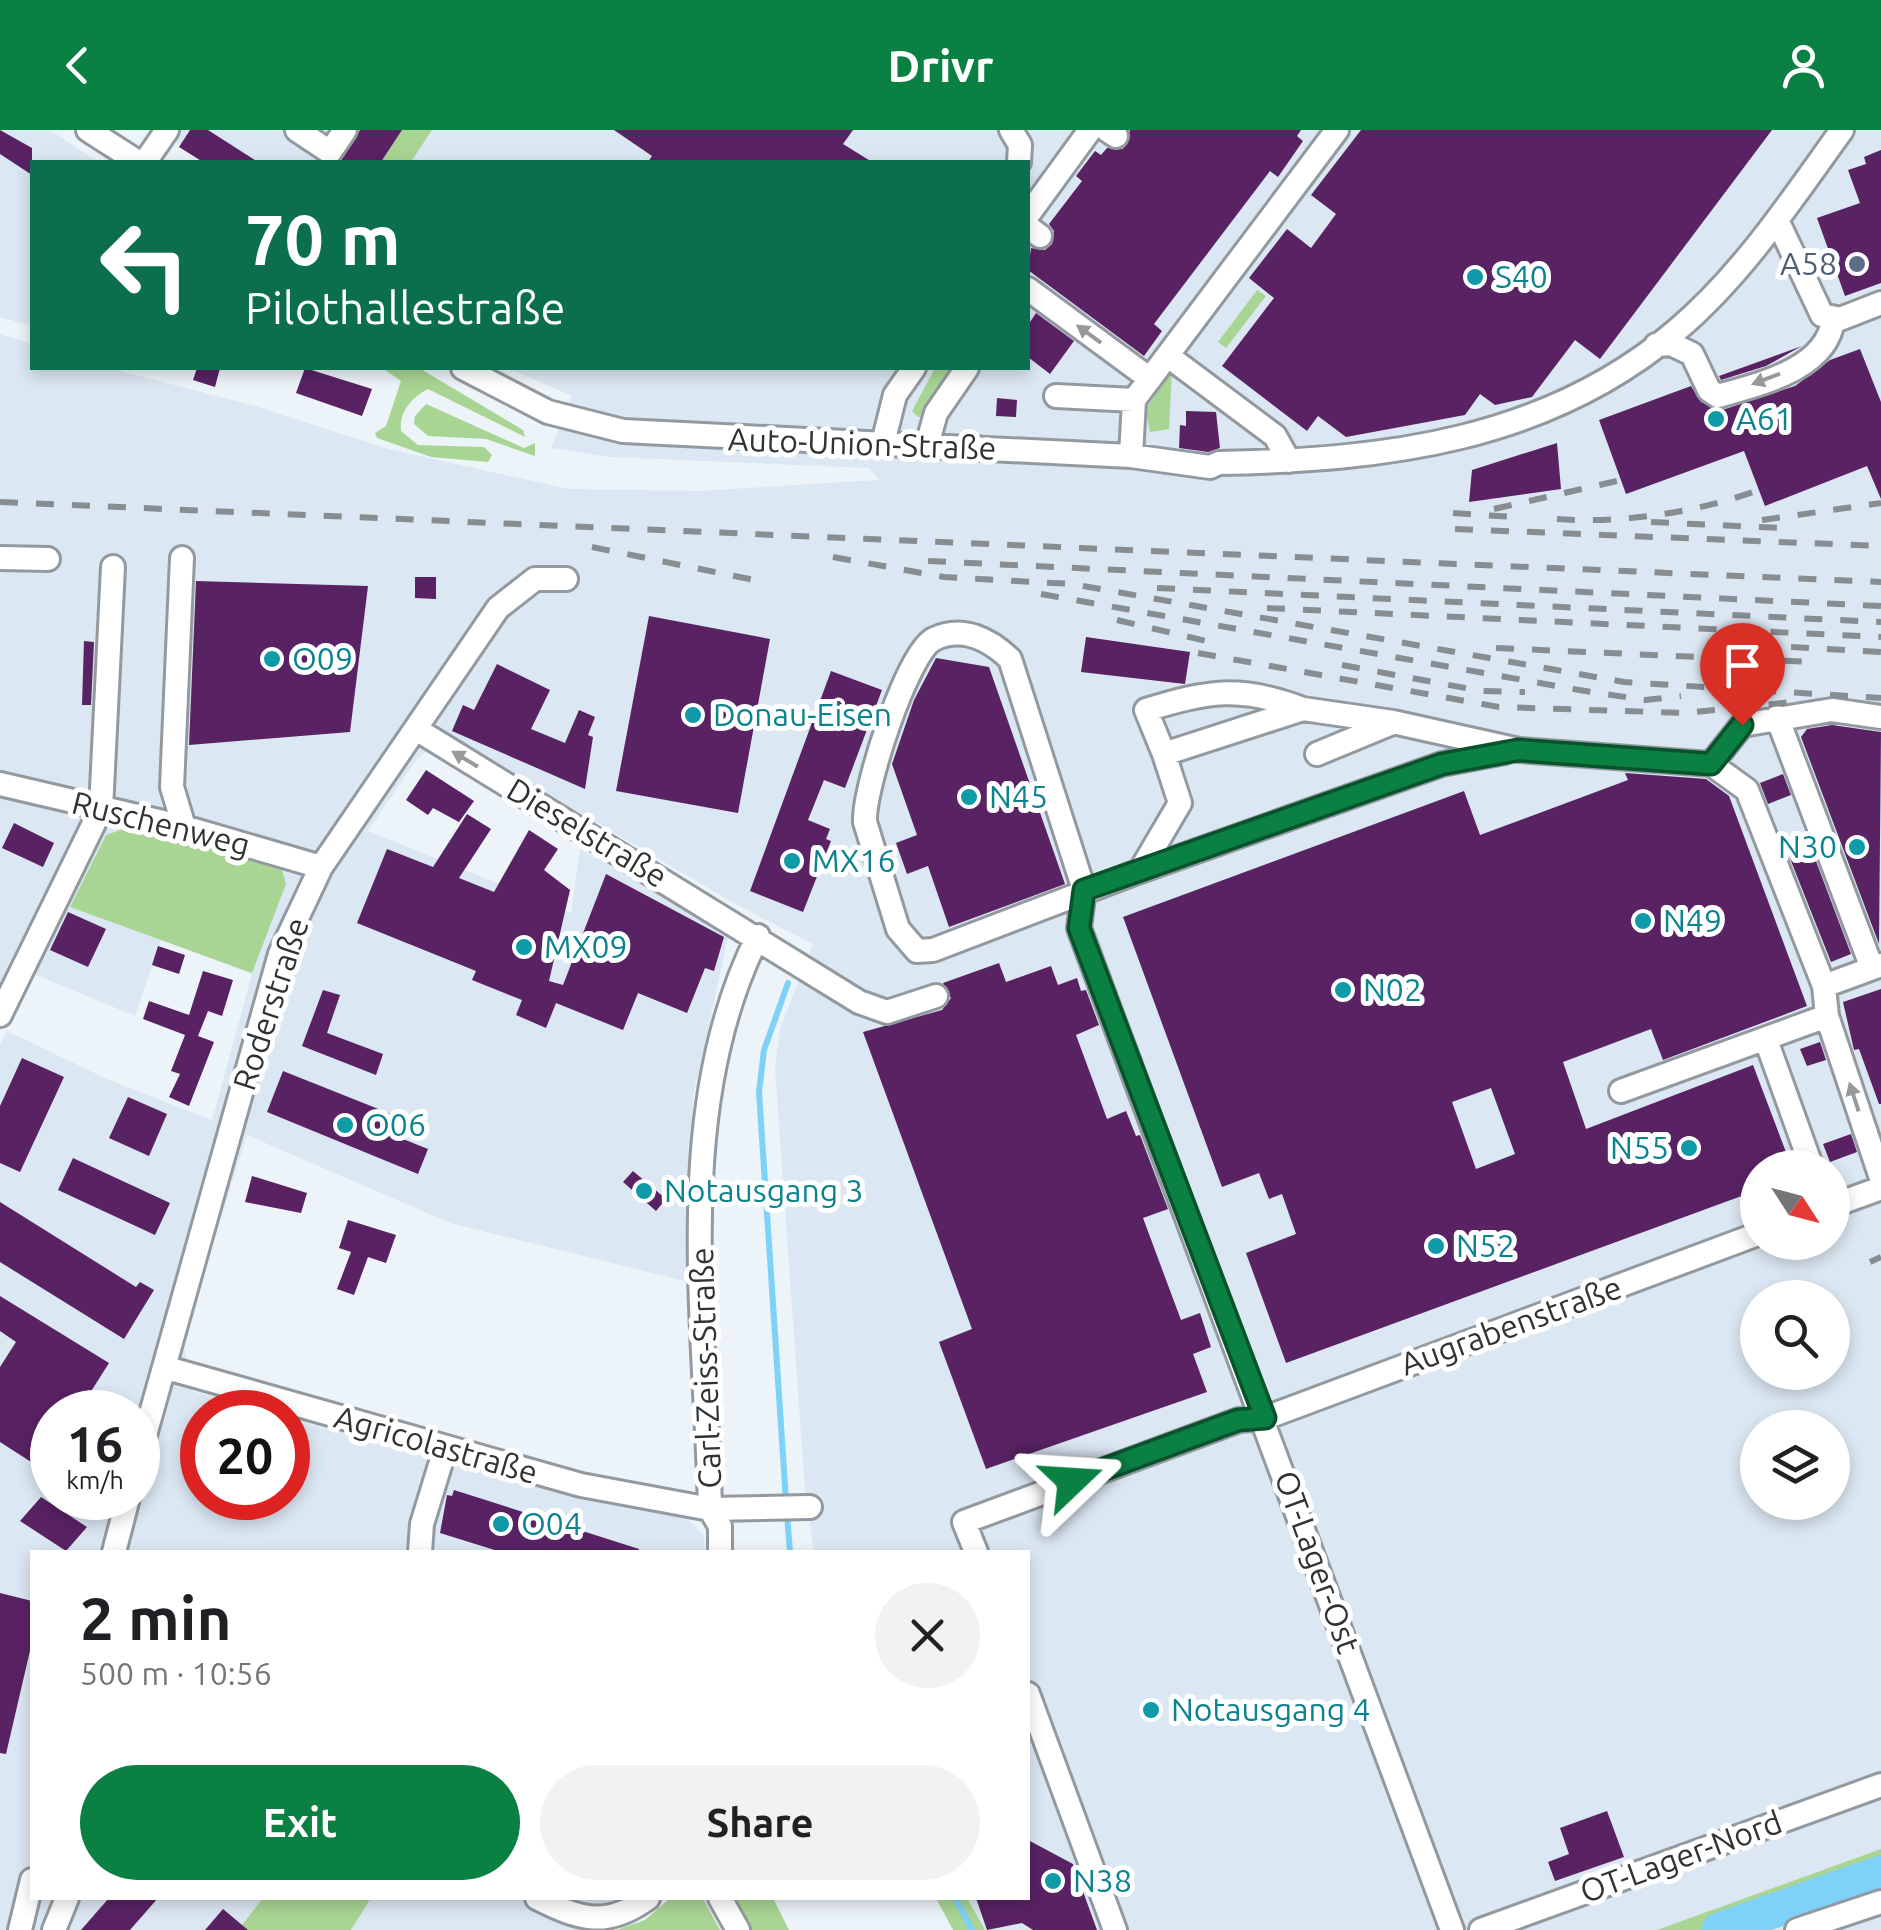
<!DOCTYPE html>
<html lang="en">
<head>
<meta charset="utf-8">
<style>
	body { margin:0; font-family:Ubuntu,sans-serif; background:#f2f2f2; color:#202124; height:100vh; display:flex; flex-direction:column; font-size:38px; white-space:nowrap }
	* { box-sizing:border-box; margin:0 }
	p { font-size:32px; color:#757577 }
	.icon { flex:none; width:55px; height:55px; fill:none; stroke:currentColor; stroke-width:2; stroke-linecap:round; stroke-linejoin:round }
	.map { position:relative; flex:1; overflow:hidden }
	.sheet { position:absolute; left:30px; top:1420px; width:1000px; height:350px; display:flex; flex-direction:column; background:#fff; border-radius:0px; box-shadow:0 5px 15px #0003 }
	.sheet>* { flex:none }
	.guide { position:absolute; left:30px; top:30px; width:1000px; height:210px; border-radius:0px; box-shadow:0 5px 15px #0003; background:#0b6e4f; color:#fff; overflow:hidden }
	.needle { width:65px; rotate:126deg }
	.controls { position:absolute; left:1740px; top:1020px; display:grid; gap:20px }
	.controls a { display:grid; place-items:center; width:110px; height:110px; border-radius:50%; background:#fff; box-shadow:0 5px 15px #0003; font-size:50px }
	.speed { position:absolute; left:30px; top:1260px; display:flex; gap:20px; font-size:50px; font-weight:700; text-align:center }
	.speed>* { display:grid; place-content:center; width:130px; height:130px; border-radius:50%; background:#fff; box-shadow:0 5px 15px #0003; line-height:1 }
	.speed small { font-size:25px; font-weight:400 }
	.speed .limit { border:15px solid #d22; background:#fff; color:#111 }
	.pin { position:absolute; display:grid; place-items:center; width:85px; height:85px; color:#fff; margin:-102px -42px; border-radius:50% 50% 50% 0; rotate:-45deg; box-shadow:0 0 10px #0007 }
	.pin .icon { rotate:45deg }
	.me { position:absolute; width:110px; margin:-55px; rotate:70deg; stroke-linejoin:round; filter:drop-shadow(0 0 8px #0008) }
	.turn { display:flex; align-items:center; gap:35px; height:210px; padding:0 50px; font-size:45px }
	.turn .icon { width:130px; height:130px; stroke-width:2.5 }
	.turn b { display:block; font-size:70px; line-height:85px }
	.round { display:grid; place-items:center; flex:none; width:105px; height:105px; border-radius:52px; background:#f2f2f2 }
	.head { display:flex; align-items:center; justify-content:space-between; height:170px; padding:0 50px }
	h1 { font-size:60px; font-weight:600; line-height:75px }
	.button { display:flex; gap:20px; margin-top:auto; padding:20px 50px }
	.button a { flex:1; height:115px; border-radius:60px; background:#0b8043; color:#fff; font-size:40px; font-weight:600; line-height:115px; text-align:center }
	.button a+a { background:#f2f2f2; color:#202124 }
	header { display:flex; justify-content:space-between; align-items:center; height:130px; padding:0 50px; background:#0b8043; color:#fff; font-size:45px; font-weight:600 }
	.map>svg:first-child { display:block }
</style>
</head>
<body>
<header><svg class="icon" aria-label="back" viewBox="0 0 24 24"><path d="M15 5l-7 7 7 7"/></svg>Drivr<svg class="icon" aria-label="person" viewBox="0 0 24 24"><circle cx="12" cy="8" r="4"/><path d="M4 21q1-7 8-7t8 7"/></svg></header>
<div class="map">
<svg width="1881" height="1800" viewBox="0 0 1881 1800">
	<rect width="100%" height="100%" fill="#ecf3f9"/>
	<path fill="#dbe7f2" fill-rule="evenodd" d="M0 0H50L98 32H32V196L0 187Z
		M162 0H1881V1800H982L963 1768H1028V1422H814L805 1360 775 938 780 899 813 814 737 775 446 604 416 630 368 701 571 783 580 719 729 804 693 966 689 1152 450 1093 247 1005 183 1209 192 1261 267 1282H202V1368H288V1288L520 1353 686 1387 704 1406 705 1422H32V1768H263L238 1800H0V915L7 901 109 950 212 990 252 844 161 810 135 886 15 836 0 867V427L58 424 0 422V204L32 214V238H109L255 276 388 319 569 359 698 361 879 350 869 338 610 327 551 318 572 266 508 238H1028V32H203ZM1758 1038H1832V1112H1758ZM1758 1168H1832V1242H1758ZM52 1282H138V1368H52ZM1758 1298H1832V1372H1758Z
		M371 1768H616L599 1800H351Z"/>
	<path fill="#a9d594" d="M402 0H432L411 32H381Z
		M1257 160 1266 166 1226 218 1218 212Z
		M382 238H419L523 300 525 307 428 259C411 268 399 282 401 301L418 315 484 317 492 325 488 332 431 327 377 308 375 303 386 296 401 251Z
		M935 238H958L926 287H918L912 281Z
		M1172 241 1169 299 1150 302 1145 280Z
		M426 274 524 318 535 313V326L486 309 428 306 414 294 415 286Z
		M129 697 281 737 286 754 252 843 70 777 106 705Z
		M1881 1719V1757L1760 1800H1657Z
		M263 1768H371L351 1800H238Z
		M670 1768H703L720 1800H616L645 1790Z
		M732 1768H773L789 1800H751Z
		M936 1768H967L985 1800H953Z"/>
	<g fill="none" stroke-linecap="round" stroke-linejoin="round">
		<path stroke="#7ed1f7" stroke-width="6" d="M786 1371 759 962 764 920 788 853
			M787 1384 790 1422
			M955 1768 972 1800
			M1719 1800 1881 1744"/>
		<path stroke="#7ed1f7" stroke-width="35" d="M1719 1800 1881 1743"/>
	</g>
	<path fill="#592263" fill-rule="evenodd" d="M0 0 32 18V45L0 24Z
		M190 0H208L258 32H203L179 17Z
		M360 0H402L381 32H340Z
		M614 0H853L843 14 872 32H648L652 26Z
		M1130 0H1301L1297 6 1303 11 1278 47 1270 41 1154 194 1162 201 1144 226 1028 140 1031 118 1045 120 1052 114 1054 101 1049 94 1082 51 1076 46 1095 21 1101 25 1107 18 1123 19Z
		M1361 0H1772L1600 229 1575 210 1532 267 1495 275 1480 264 1465 285 1346 307 1318 286 1307 301 1222 236 1274 168 1249 148 1287 99 1311 118 1336 84 1311 65Z
		M1881 20V153L1845 166 1817 88 1860 73 1848 40 1866 34 1864 27Z
		M1036 183 1074 211 1050 244 1028 227V195Z
		M1802 216 1766 236 1721 250 1719 246Z
		M1860 219 1881 272V369L1867 336 1765 376 1744 321 1626 364 1599 290 1691 256 1701 272 1722 280 1795 256 1830 230Z
		M197 238H220L215 257 193 250Z
		M305 238 372 259 362 286 296 263Z
		M997 268 1017 270 1016 287 996 286Z
		M1186 281 1216 282 1220 318 1208 322 1179 318 1180 295 1186 296Z
		M1557 313 1561 359 1469 372 1472 340Z
		M415 447H436V469L415 468Z
		M196 451 368 456 350 602 189 615Z
		M649 486 770 509 738 683 616 661Z
		M1086 507 1190 522 1185 554 1081 542Z
		M84 511 94 512 91 575H82Z
		M936 528 989 537 1065 754 949 797 928 736 907 744 896 713 917 705 892 634 914 570Z
		M497 534 550 560 531 599 565 613 579 580 595 587 588 605 593 607 585 659 452 601 463 575 474 580Z
		M831 541 882 560 845 658 824 650 808 690 830 699 826 709 831 711 803 782 750 761Z
		M1832 595 1881 602 1879 814 1801 607 1807 599Z
		M426 640 474 671 459 692 433 678 428 685 406 670Z
		M1625 643 1706 649 1729 666 1807 876 1663 930 1651 899 1563 932 1586 999 1753 935 1792 1038H1758V1060L1286 1233 1246 1123 1296 1104 1282 1064 1269 1069 1259 1043 1222 1057 1123 787 1464 661 1480 705 1628 650ZM1491 958 1515 1024 1476 1039 1452 972Z
		M1783 644 1791 665 1768 674 1760 653Z
		M467 684 491 699 459 748 494 762 529 700 558 719 544 740 570 760 549 851 563 855 606 744 724 807 714 841 705 838 687 883 638 863 623 900 556 873 546 898 516 885 522 870 472 850 476 841 357 793 387 719 433 737Z
		M14 693 54 713 43 737 2 718Z
		M1811 718 1851 824 1831 832 1789 726Z
		M68 782 106 799 88 837 50 820Z
		M158 816 185 825 179 844 152 835Z
		M999 833 1006 852 1051 836 1058 855 1077 848 1081 861 1086 860 1099 895 1076 905 1107 989 1126 981 1136 1006 1140 1005 1168 1079 1143 1088 1181 1190 1200 1183 1211 1217 1193 1224 1207 1262 986 1339 939 1212 972 1199 863 902 942 880 951 868 943 853Z
		M203 841 233 850 222 886 208 881 198 906 214 912 189 976 169 967 180 944 171 941 185 905 143 889 149 871 189 885Z
		M1881 859V974H1879L1859 919 1854 920 1843 872Z
		M323 860 340 865 327 903 383 924 376 945 302 916Z
		M1820 912 1826 930 1807 936 1800 919Z
		M22 928 64 947 20 1042 0 1033V976Z
		M283 941 396 986 388 1003 428 1019 418 1044 267 982Z
		M128 967 167 984 149 1026 109 1008Z
		M1851 1004 1857 1022 1830 1032 1823 1014Z
		M73 1028 170 1073 155 1105 58 1060Z
		M633 1041 666 1069 656 1081 623 1052Z
		M252 1046 307 1063 301 1083 245 1072Z
		M0 1072 136 1157 140 1152 154 1160 124 1209 0 1132Z
		M348 1090 396 1105 386 1133 368 1127 354 1165 337 1159 351 1122 339 1118Z
		M0 1166 109 1233 78 1282H52V1323L42 1339 0 1312V1237L16 1212 0 1201Z
		M454 1360 639 1419V1422H501L440 1403 447 1365 452 1366Z
		M41 1367 87 1397 66 1421 20 1391Z
		M0 1463 32 1471V1512L6 1624 0 1623Z
		M1607 1681 1624 1727 1555 1751 1548 1732 1569 1724 1560 1698Z
		M1028 1710 1073 1734 1097 1800H1033L1022 1793 987 1800 976 1768H1028Z
		M109 1768H158L130 1800H81Z
		M223 1779 248 1800H205Z"/>
	<g fill="none" stroke-linecap="round" stroke-linejoin="round">
		<g stroke="#939a9f" stroke-width="28">
			<path id="minor" d="M88 0 138 32
				M297 0 330 22 345 0
				M1011 0 1020 15 1019 32
				M1107 0 1116 6
				M145 32 167 0
				M1028 85 1090 0
				M1777 90 1822 185 1840 189 1881 173
				M1028 97 1040 106
				M1028 159 1150 249
				M1656 215 1671 214 1692 224 1709 260 1718 266C1760 254 1827 239 1833 190
				M1168 226 1275 306 1289 331
				M463 238 548 282 623 301 1131 326 1210 337 1219 333C1384 330 1547 311 1677 200 1743 144 1792 69 1842 0
				M1056 266 1134 270
				M883 313 895 265 914 238
				M927 315 936 283 967 238
				M1131 326 1134 270 1337 0
				M0 428 48 429
				M182 428 172 657 184 697
				M1777 587 1872 838
				M416 599 859 872 887 882 936 866
				M1164 624 1146 580C1208 561 1240 555 1303 579
				M1317 624 1392 593
				M1711 634 1742 595 1832 580 1881 587
				M0 654 184 697 321 737
				M1140 741 1442 634 1505 622
				M1824 856 1881 835
				M0 885 101 679 113 437
				M1766 910 1812 1038
				M1621 961 1827 886
				M1832 1076 1881 1058
				M166 1241 174 1240 581 1355 710 1379 810 1377
				M138 1330 280 824 321 737 498 478 535 449H566
				M710 1379C706 1192 671 978 758 806
				M710 1379 720 1396V1422
				M114 1422 128 1368
				M420 1422 422 1394 445 1319
				M976 1422 964 1392 1239 1290 1265 1288 1758 1104
				M1028 1564 1115 1800
				M537 1768C580 1790 607 1798 648 1768
				M720 1768 738 1800
				M20 1800 32 1750
				M54 1800 67 1768
				M1452 1800 1079 798 1084 760 1010 529C990 510 963 495 934 509 907 523 863 660 865 692L898 799 917 821 933 820 1140 741 1180 673 1164 624 1303 579 1393 592 1519 620 1711 634 1747 660 1824 856 1827 886 1881 1048
				M1481 1800 1881 1655
				M1797 1800 1881 1772"/>
		</g>
		<use href="#minor" stroke="#fff" stroke-width="22"/>
		<path stroke="#888d91" stroke-width="6" stroke-dasharray="18 18" stroke-linecap="butt" d="M0 372 1881 452
			M1494 379 1621 350
			M1453 383 1513 387
			M1557 389C1622 394 1698 382 1759 360
			M1762 390 1881 373
			M1651 392 1781 398
			M1455 399 1881 416
			M592 417 764 452
			M833 427 944 447 1072 454 1624 552 1881 568
			M928 431 1881 476
			M1157 458 1881 492
			M1041 464 1579 560 1645 570 1681 566
			M1267 478 1881 507
			M1117 490 1219 514
			M1791 517 1881 522
			M1496 518 1811 532
			M1198 523 1499 577 1686 583 1792 572
			M1342 535 1481 561 1525 562
			M1870 1132 1881 1127"/>
	</g>
	<defs><path id="oneway-solid" d="M-6-.8H1V-3.2L6.5 0L1 3.2V.8H-6Z" transform="scale(2.5)"/></defs>
	<g fill="#98999a">
		<use href="#oneway-solid" transform="translate(1089 204) rotate(-144)"/>
		<use href="#oneway-solid" transform="translate(1766 249) rotate(159)"/>
		<use href="#oneway-solid" transform="translate(465 629) rotate(-149)"/>
		<use href="#oneway-solid" transform="translate(1854 967) rotate(-108)"/>
	</g>
	<g fill="none" stroke-linecap="round" stroke-linejoin="round">
		<g stroke="#07532c" stroke-width="25">
			<path id="route" d="M1072 1351 1238 1290 1265 1288 1079 798 1084 760 1442 634 1518 620 1711 634 1742 595"/>
		</g>
		<use href="#route" stroke="#0b8043" stroke-width="18"/>
	</g>
	<circle fill="#5c6f8a" stroke="#fff" stroke-width="4" cx="1857" cy="134" r="10"/>
	<g fill="#0f9aa8" stroke="#fff" stroke-width="4">
		<circle cx="1475" cy="147" r="10"/>
		<circle cx="1716" cy="289" r="10"/>
		<circle cx="272" cy="529" r="10"/>
		<circle cx="693" cy="585" r="10"/>
		<circle cx="969" cy="667" r="10"/>
		<circle cx="1857" cy="717" r="10"/>
		<circle cx="792" cy="731" r="10"/>
		<circle cx="1643" cy="791" r="10"/>
		<circle cx="524" cy="817" r="10"/>
		<circle cx="1343" cy="860" r="10"/>
		<circle cx="345" cy="995" r="10"/>
		<circle cx="1689" cy="1018" r="10"/>
		<circle cx="644" cy="1061" r="10"/>
		<circle cx="1436" cy="1116" r="10"/>
		<circle cx="501" cy="1394" r="10"/>
		<circle cx="1151" cy="1580" r="10"/>
		<circle cx="1053" cy="1751" r="10"/>
	</g>
	<g text-anchor="middle" stroke-width="10" stroke-linejoin="round" paint-order="stroke">
		<g font-size="32" fill="#4e5e75" stroke="#fff" text-anchor="end">
			<text x="1837" y="145">A58</text>
		</g>
		<g font-size="32" fill="#0d838f" stroke="#fff" text-anchor="start">
			<text x="1495" y="158">S40</text>
			<text x="1736" y="300">A61</text>
			<text x="292" y="540">O09</text>
			<text x="713" y="596">Donau-Eisen</text>
			<text x="989" y="678">N45</text>
			<text x="1837" y="728" text-anchor="end">N30</text>
			<text x="812" y="742">MX16</text>
			<text x="1663" y="802">N49</text>
			<text x="544" y="828">MX09</text>
			<text x="1363" y="871">N02</text>
			<text x="365" y="1006">O06</text>
			<text x="1669" y="1029" text-anchor="end">N55</text>
			<text x="664" y="1072">Notausgang 3</text>
			<text x="1456" y="1127">N52</text>
			<text x="521" y="1405">O04</text>
			<text x="1171" y="1591">Notausgang 4</text>
			<text x="1073" y="1762">N38</text>
		</g>
		<g font-size="32" fill="#303335" stroke="#fff">
			<text transform="translate(862 314) rotate(2)" y="11">Auto-Union-Straße</text>
			<text transform="translate(161 694) rotate(14)" y="11">Ruschenweg</text>
			<text transform="translate(587 703) rotate(31)" y="11">Dieselstraße</text>
			<text transform="translate(271 874) rotate(-72)" y="11">Roderstraße</text>
			<text transform="translate(1511 1196) rotate(-20)" y="11">Augrabenstraße</text>
			<text transform="translate(706 1238) rotate(-92)" y="11">Carl-Zeiss-Straße</text>
			<text transform="translate(436 1315) rotate(16)" y="11">Agricolastraße</text>
			<text transform="translate(1317 1432) rotate(70)" y="11">OT-Lager-Ost</text>
			<text transform="translate(1681 1727) rotate(-20)" y="11">OT-Lager-Nord</text>
		</g>
	</g>
</svg>
<div class="controls">
<a><svg class="needle" viewBox="-14 -14 28 28"><path d="M0-13l5 13h-10z" fill="#e53935"/><path d="M0 13l5-13h-10z" fill="#757577"/></svg></a>
<a><svg class="icon" aria-label="search" viewBox="0 0 24 24"><circle cx="10" cy="10" r="6"/><path d="M15 15l6 6"/></svg></a>
<a><svg class="icon" aria-label="layers" viewBox="0 0 24 24"><path d="M12 4l9 5-9 5-9-5zM3 14l9 5 9-5"/></svg></a>
</div>
<div class="speed"><div>16<small>km/h</small></div><div class="limit">20</div></div>
<div class="pin" style="left:1742px;top:595px;background:#d93025"><svg class="icon" aria-label="arrive" viewBox="0 0 24 24"><path d="M6 21V4h12l-3 4 3 4H6"/></svg></div>
<svg class="me" style="left:1072px;top:1351px" viewBox="-20 -20 40 40"><path d="M0-17L14 15 0 8-14 15z" fill="#0b8043" stroke="#fff" stroke-width="4"/></svg>
<div class="guide">
<div class="turn"><svg class="icon" aria-label="left" viewBox="0 0 24 24"><path d="M17 20v-9H6M10 6l-5 5 5 5"/></svg><div><b>70 m</b>Pilothallestraße</div></div>
</div>
<section class="sheet">
<div class="head"><div><h1>2 min</h1><p>500 m · 10:56</p></div><a class="round"><svg class="icon" aria-label="close" viewBox="0 0 24 24"><path d="M6 6l12 12M18 6L6 18"/></svg></a></div>
<div class="button"><a>Exit</a><a>Share</a></div>
</section>
</div>
</body>
</html>
